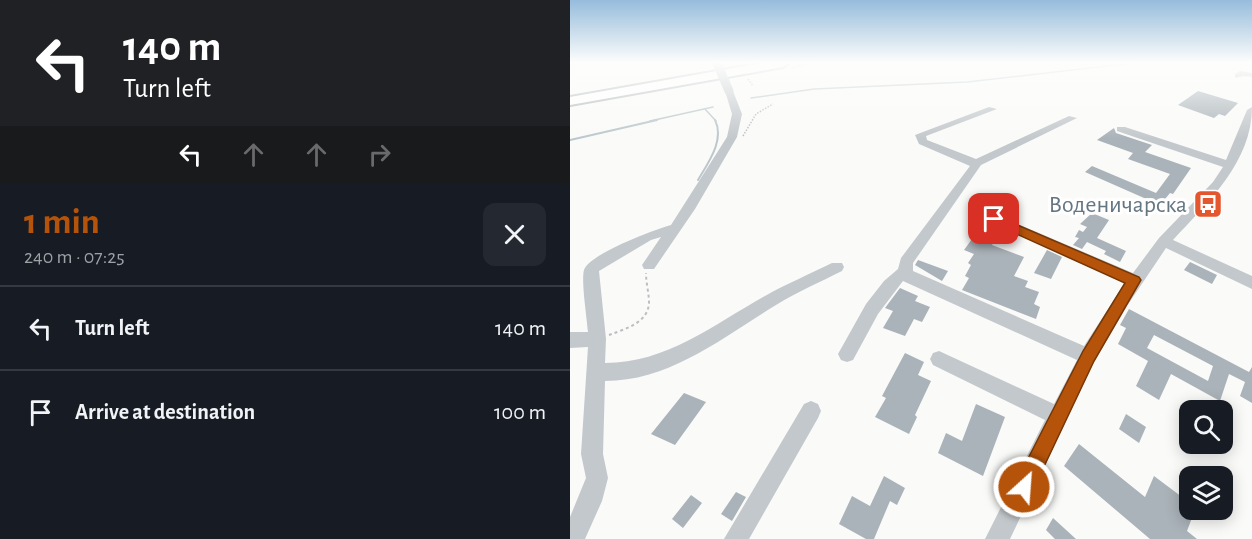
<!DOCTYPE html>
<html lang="en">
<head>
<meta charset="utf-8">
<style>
	body { margin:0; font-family:"Alegreya Sans",sans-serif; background:#242831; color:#f1f3f6; height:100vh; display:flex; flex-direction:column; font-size:22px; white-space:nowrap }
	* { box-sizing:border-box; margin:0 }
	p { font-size:20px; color:#9ea1a6 }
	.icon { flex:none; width:33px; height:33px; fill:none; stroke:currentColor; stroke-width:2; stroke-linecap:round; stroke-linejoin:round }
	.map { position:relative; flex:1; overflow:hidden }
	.side { display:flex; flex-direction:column; background:#171b24; width:570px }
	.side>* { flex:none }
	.guide { background:#202124; color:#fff; overflow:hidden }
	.buttons { position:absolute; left:609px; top:400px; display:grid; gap:12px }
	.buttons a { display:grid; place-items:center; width:54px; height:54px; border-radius:12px; background:#171b24; box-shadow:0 3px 15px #0003; font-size:30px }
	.pin { position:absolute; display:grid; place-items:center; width:51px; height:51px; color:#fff; margin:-26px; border-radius:12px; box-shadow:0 3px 9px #0006 }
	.me { position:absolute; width:66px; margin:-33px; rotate:26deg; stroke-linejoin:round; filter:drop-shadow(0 0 4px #0008) }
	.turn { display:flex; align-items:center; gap:21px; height:126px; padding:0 24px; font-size:27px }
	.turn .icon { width:78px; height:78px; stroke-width:2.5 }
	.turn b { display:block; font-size:42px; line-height:51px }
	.lanes { display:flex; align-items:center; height:57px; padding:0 24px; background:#0003; justify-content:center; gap:30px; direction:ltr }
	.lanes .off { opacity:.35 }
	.round { display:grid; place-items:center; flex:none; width:63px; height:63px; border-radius:12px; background:#242831 }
	.headline { display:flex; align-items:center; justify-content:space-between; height:102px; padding:0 24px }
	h1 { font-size:36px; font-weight:700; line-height:45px; color:#b45309 }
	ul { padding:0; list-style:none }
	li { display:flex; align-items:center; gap:18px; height:84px; padding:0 24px; border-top:2px solid #363941 }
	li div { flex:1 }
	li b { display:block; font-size:22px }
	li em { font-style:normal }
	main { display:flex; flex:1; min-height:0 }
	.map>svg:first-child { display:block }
</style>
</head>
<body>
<main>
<section class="side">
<div class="guide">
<div class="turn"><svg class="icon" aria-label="left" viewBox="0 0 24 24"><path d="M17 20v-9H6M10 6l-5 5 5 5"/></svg><div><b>140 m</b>Turn left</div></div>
<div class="lanes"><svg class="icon" aria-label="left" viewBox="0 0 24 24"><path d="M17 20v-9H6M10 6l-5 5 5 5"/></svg><svg class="icon off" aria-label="ahead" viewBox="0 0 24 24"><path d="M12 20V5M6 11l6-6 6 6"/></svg><svg class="icon off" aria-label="ahead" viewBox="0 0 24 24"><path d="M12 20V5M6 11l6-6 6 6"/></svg><svg class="icon off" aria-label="right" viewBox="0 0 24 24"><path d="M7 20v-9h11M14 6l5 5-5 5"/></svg></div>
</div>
<div class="headline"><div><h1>1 min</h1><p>240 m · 07:25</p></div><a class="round"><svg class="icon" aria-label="close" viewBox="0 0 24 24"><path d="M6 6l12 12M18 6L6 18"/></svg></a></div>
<ul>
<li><svg class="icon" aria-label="left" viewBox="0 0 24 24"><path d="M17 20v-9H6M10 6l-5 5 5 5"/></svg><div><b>Turn left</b></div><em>140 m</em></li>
<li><svg class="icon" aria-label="arrive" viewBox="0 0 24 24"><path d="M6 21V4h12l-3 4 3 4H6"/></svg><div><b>Arrive at destination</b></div><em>100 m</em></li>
</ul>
</section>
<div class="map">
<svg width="682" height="539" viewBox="0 0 682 539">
	<rect width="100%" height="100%" fill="#fafaf8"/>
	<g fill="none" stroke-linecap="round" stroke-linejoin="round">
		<path stroke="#bbc7cb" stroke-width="1.5" d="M181 98 244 89 397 82 563 63
			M135 109 146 121
			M80 121 143 107"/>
		<path stroke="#bbc7cb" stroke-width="2" d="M0 140 87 120
			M128 180C138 163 155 140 145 120"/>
	</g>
	<path fill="#aab3b9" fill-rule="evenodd" d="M628 91 668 103 655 116 649 114 644 118 608 105Z
		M544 128 546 133 582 145 575 152 621 168 603 194 600 193 590 205 515 172 522 166 586 193 600 174 558 159 563 153 527 140Z
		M522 213 539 220 527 238 556 251 550 262 534 254 536 251 517 242 512 249 503 245 509 238 505 237 509 230 513 232 517 227 510 224Z
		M417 232 427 236 422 245 454 257 444 276 458 281 455 287 469 292 464 304 470 307 466 319 392 290 399 278 395 276 401 265 398 263 404 254 394 250 402 239 410 242Z
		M477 250 492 257 481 279 464 273Z
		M348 260 378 271 372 281 345 265Z
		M620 262 647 275 642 284 614 270Z
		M330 288 348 296 345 301 360 307 352 322 344 319 335 336 313 328 323 311 315 308Z
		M559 309 679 372 682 367V403L670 396 675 382 659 374 650 401 601 374 589 400 566 386 578 361 548 344 556 328 550 325ZM584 335 643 366 638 381 577 348Z
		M335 353 354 362 348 375 361 381 345 415 347 417 339 434 305 417 316 398 312 396Z
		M114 393 136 402 105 445 81 434Z
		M406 404 435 417 413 476 368 453 376 433 392 441Z
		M556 414 576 427 569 443 549 429Z
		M509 444 575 497 584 476 620 503V510H625L617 531 627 539H580L494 466Z
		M314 476 335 488 327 505 320 501 304 539H296L269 524 282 496 300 506Z
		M166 492 176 497 162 521 151 514Z
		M121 495 132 503 113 528 102 519Z
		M483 518 506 539H485L476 530Z"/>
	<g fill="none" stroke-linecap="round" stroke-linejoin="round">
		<g stroke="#b4b9bd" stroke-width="4">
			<path id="highway" d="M192 63H219L213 67 0 105V97Z"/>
		</g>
		<path stroke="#bbbfc2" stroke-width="1.5" stroke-dasharray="1.5 1.5" stroke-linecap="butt" d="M222 68 242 63
			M178 79 183 86
			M173 136 186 114 203 104"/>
		<path stroke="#bbbfc2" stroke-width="2" stroke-dasharray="3 3" stroke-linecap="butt" d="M39 335C55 329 78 323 79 303 79 293 76 283 76 273"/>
		<path fill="#c3c8cc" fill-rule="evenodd" d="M670 71 682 73V77L674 76 665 78V74Z
			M159 88 163 91 172 114 167 137 125 209 84 269H74L72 265 91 237 81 240 29 271 36 339 35 363C97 363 143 325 195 296 216 284 240 274 262 263H272L274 267 272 271C250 282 227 292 206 305 152 338 100 381 35 381L33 454 38 478 32 501 15 539H0V517L16 478 11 454 18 347 0 348V332H18C17 318 11 281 14 270 19 254 84 230 101 225L157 137 162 114 155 91Z
			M419 107 427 109 356 136 357 140 406 159 499 116 507 118 411 165 343 263V271L514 346 555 283 419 222 417 219 419 216H429L563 273 589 238 643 182 653 167 547 131V127H555L656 160 677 110 682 107C682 162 638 202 603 240L682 276V289L596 248 557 306 524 362 440 539H415L475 420 363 365 360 359 363 353 369 351 484 404 507 360 333 281 308 314 283 360 277 362 271 360 268 354 296 304 314 281 328 269 331 258 400 166 349 144 345 135Z
			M241 401 248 404 251 411 248 418 179 539H154L234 404Z"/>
		<use href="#highway" fill="#fff" fill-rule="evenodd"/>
		<path stroke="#c3c8cc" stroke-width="9" d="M147 63 159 91"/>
	</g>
	<linearGradient id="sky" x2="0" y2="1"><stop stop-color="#96bcdc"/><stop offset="0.45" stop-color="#fdfdfc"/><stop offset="1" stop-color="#fdfdfc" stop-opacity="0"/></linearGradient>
	<rect width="682" height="139" fill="url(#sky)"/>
	<path fill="#b45309" stroke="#753606" stroke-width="1.5" d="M424 215 569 277 571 280 524 361 461 494 454 497 447 494 444 487 447 480 513 351 555 283 420 222 418 219Z"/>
	<defs>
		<g id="bus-square" transform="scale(1.5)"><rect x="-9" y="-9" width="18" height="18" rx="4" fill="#e4572e" stroke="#fff"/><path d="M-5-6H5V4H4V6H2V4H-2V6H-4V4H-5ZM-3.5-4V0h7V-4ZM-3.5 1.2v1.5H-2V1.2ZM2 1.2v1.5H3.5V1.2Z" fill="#fff"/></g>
	</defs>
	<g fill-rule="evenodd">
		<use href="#bus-square" x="638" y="204"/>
	</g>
	<g text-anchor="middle" stroke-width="6" stroke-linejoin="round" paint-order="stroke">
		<g font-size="24" fill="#657683" stroke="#fff" text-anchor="end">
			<text x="617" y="212">Воденичарска</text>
		</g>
	</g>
</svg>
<div class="buttons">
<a><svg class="icon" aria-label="search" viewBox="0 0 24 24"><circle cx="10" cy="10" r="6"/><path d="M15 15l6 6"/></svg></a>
<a><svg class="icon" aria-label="layers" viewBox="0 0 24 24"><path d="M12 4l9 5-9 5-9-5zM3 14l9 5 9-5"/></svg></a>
</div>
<div class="pin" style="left:424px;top:219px;background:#d93025"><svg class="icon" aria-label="arrive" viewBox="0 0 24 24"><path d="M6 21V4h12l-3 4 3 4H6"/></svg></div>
<svg class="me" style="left:454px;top:487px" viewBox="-20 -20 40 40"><circle r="17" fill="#b45309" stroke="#fff" stroke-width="3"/><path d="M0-11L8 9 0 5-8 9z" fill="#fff"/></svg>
</div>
</main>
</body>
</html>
